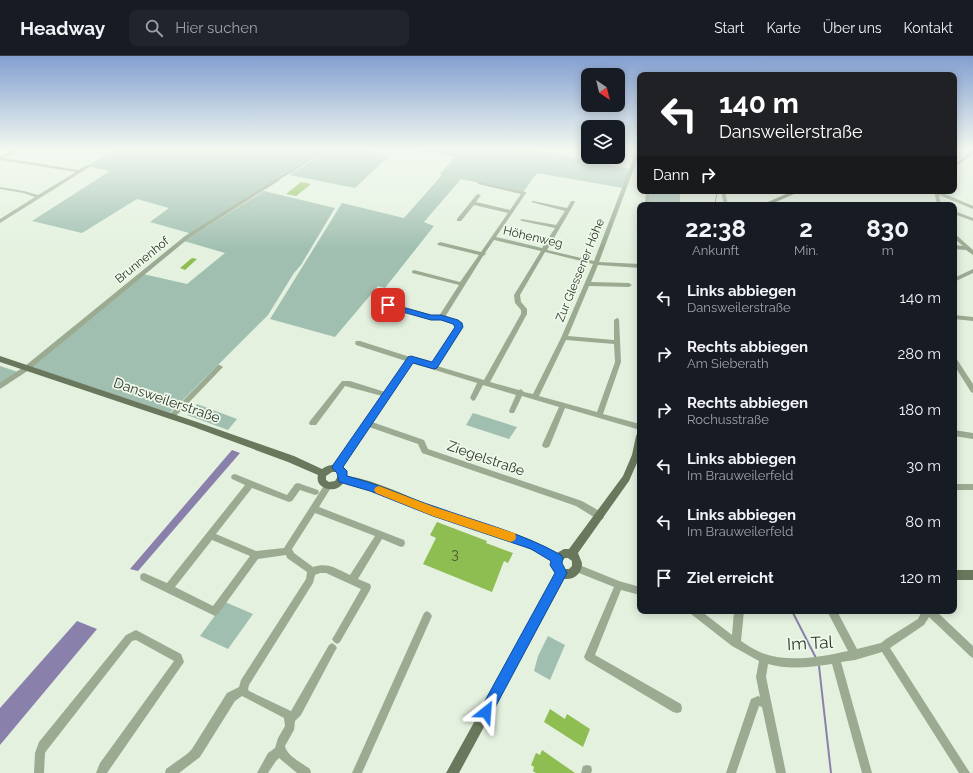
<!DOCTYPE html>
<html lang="de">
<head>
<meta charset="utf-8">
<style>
	body { margin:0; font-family:Raleway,sans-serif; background:#20242c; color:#f1f3f6; height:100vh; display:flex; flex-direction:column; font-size:15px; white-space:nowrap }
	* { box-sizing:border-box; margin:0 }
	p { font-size:13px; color:#9ea1a6 }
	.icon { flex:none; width:22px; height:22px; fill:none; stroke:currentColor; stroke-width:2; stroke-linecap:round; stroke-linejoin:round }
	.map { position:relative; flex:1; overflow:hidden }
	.details { position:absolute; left:637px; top:146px; width:320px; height:412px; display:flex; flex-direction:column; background:#171b24; border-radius:8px; box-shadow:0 2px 10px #0003 }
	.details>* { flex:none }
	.hud { position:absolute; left:637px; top:16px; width:320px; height:122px; border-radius:8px; box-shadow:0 2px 10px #0003; background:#202124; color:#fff; overflow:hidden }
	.needle { width:26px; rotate:145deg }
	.fabs { position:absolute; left:581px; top:12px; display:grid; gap:8px }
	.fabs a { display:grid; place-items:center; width:44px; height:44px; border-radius:8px; background:#171b24; box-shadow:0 2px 10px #0003; font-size:20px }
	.pin { position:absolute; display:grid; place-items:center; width:34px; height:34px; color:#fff; margin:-17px; border-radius:8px; box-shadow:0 2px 6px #0006 }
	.me { position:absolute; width:44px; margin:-22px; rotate:28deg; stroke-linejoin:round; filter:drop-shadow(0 0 3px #0008) }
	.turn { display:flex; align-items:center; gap:14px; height:84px; padding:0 16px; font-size:18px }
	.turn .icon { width:52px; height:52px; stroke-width:2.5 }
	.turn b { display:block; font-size:28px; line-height:34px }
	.then { display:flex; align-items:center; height:38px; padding:0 16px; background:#0003; gap:8px; font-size:15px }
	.eta { display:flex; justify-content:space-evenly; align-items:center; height:68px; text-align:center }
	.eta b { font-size:24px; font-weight:700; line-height:28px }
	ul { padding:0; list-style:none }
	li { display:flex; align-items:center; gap:12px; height:56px; padding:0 16px }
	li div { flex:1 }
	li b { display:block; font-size:15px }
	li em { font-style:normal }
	header { display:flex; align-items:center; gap:24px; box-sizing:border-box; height:56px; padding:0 20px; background:#171b24; border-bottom:1px solid #363941 }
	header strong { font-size:19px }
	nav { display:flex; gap:22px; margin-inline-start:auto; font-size:14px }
	.search { width:280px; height:36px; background:#20242c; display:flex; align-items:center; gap:10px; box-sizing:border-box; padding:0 14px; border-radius:8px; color:#9ea1a6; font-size:15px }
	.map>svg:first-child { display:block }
</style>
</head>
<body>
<header>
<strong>Headway</strong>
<div class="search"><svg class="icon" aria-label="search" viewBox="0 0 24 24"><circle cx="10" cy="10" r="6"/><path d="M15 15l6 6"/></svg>Hier suchen</div>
<nav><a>Start</a><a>Karte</a><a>Über uns</a><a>Kontakt</a></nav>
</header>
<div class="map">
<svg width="973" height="717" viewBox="0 0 973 717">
	<rect width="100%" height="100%" fill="#e4f1df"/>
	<path fill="#a0bfb0" d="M118 93H329L187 180 189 177 150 166 169 152 137 143 82 177 32 165 110 115 87 110Z
		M331 93H358L389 100 355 132 289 119Z
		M414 93H529L630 113 623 132 537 117 523 136 461 123 424 166 434 170 385 232 378 230 335 281 270 263 342 147 404 162 442 119 440 118 455 101Z
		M264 135 335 152 301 209 294 217 268 259 170 357 32 311 143 218 187 228 225 197 184 185Z
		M648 135H715V137L680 136V149H647Z
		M0 310 18 316 0 328Z
		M197 348 237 363 228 374 187 359Z
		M473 357 517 371 509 383 466 369Z
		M225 546 253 558 228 593 200 580Z
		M548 580 565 589 550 624 534 615 538 600Z"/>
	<path fill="#8a80ac" d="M232 394 240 397 138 515 130 513Z
		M77 565 97 573 0 689V652Z"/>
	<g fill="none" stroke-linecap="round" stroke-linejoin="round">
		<path stroke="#8a80ac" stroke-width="1" d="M309 105 326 94
			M284 120 307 106
			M277 124 282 121
			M715 149 717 135"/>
		<path stroke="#8a80ac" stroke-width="2" d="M792 555 816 602
			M819 610 831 717"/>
	</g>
	<path fill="#8ebd51" d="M301 126 311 128 296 140 286 138Z
		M192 202 197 203 185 214 180 212Z
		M437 466 487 485 486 487 513 497 508 507 504 505 492 536 423 508 436 482 430 479Z
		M550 653 565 663 567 658 590 673 583 691 544 666Z
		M542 694 575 717H536L533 715 534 711 531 709 536 697 540 699Z"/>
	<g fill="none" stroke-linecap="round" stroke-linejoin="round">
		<path fill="#9bab92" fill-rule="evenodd" d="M14 93H20L4 102 79 114 87 109 91 110 0 167V163L35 141 23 137 0 133V131L24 135 38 139 76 116 0 104V101Z
			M637 93H640V96L599 206 640 208V212L598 209 591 226 629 227 632 229 629 231 589 230 568 280 614 284V264L617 262 619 263 621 306 603 358 640 368V374L565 352 550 389 549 391 546 392 543 391 542 389 559 351 522 340 514 357H510L509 355 516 339 483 329 475 344 473 345 470 342 477 327 412 307 372 366 424 384 428 393 582 445 603 457 604 460 603 463 600 464 597 463 576 450 422 397 418 388 369 371 340 414 337 415 334 414 333 412 334 410 382 340 345 330 316 369H310L309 367 310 365 342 325H350L385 336 406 305 356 289 355 287 356 285H360L432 308 456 271 453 267 441 264 431 263 386 250 385 249 388 247 431 259 439 260 459 229 412 217V215L414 214 460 226 479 199 438 189 437 188 440 186 481 196 508 157 474 149 461 165H457V163L477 138 481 139 476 146 510 154 521 138 478 128V126L526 136V137L496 181 542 192 555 172 522 165 520 164 522 163 556 169 565 155 531 146 533 145 567 152 571 145H575V146L547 194 594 205ZM494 184 541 195 514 239 515 247 521 254V258L484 324 437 310 462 271C461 264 451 263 445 261L483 200 486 198 485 197ZM545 196 593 208 561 282 533 338 524 336 521 333 519 334 490 326 527 258V253L521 246 520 239ZM566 284 614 288 615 306 597 356 539 340Z
			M971 95H973V98L954 112V109Z
			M276 123 280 124 189 182 29 314 0 333V327L25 310 185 180Z
			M646 135H650L649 149H645Z
			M721 135H725L728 149H724Z
			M934 135H938L973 150V153L939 139 941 149H937Z
			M954 155 973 162V165L954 158Z
			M954 177 973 194V199L966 194 954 193V189L963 190 954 182Z
			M973 213V217L954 226V222Z
			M954 259 973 261V265L954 263Z
			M954 302H956L973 328V337L971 336 954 309Z
			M218 309H220L223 311 174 362H170L168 360 170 358Z
			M954 374 973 377V383L954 380Z
			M235 418 287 439 295 428 298 427 318 434 319 436 318 438 315 439 300 434 292 445 289 446 252 432 216 478 256 495 284 492 325 428 328 427 331 428 332 430 319 451 404 484 405 487 404 490 401 491 382 483 358 523 370 528 371 531 370 534 340 586 337 588 334 586 332 583 334 580 361 533 326 517H320L315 519 313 527 249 629 248 633 249 635 291 655 329 589 332 587 335 589 337 592 335 595 301 659 295 665 294 674 285 690C287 700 302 707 310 713L311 717H297L279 702 276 705 268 717H257L268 697 275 692 278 682 285 670 284 662 242 640 235 645 200 701 179 717H165L166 713 187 698 192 693 227 637 239 631 241 624 306 523 307 516 287 502 286 499 258 503 218 558 215 560 141 524 140 521 141 518 144 517 167 527 245 429 232 423 231 421 232 419ZM315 457 375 480 350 519C337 513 328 506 313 511L294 497 292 493ZM212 484 250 500 213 550 175 531Z
			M954 428H973V434H954Z
			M577 508 619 525 640 531V539L621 534 595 599 681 648 682 652 681 656 677 657 673 656 586 604 584 601 614 531 574 515 573 512 574 509Z
			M427 555 430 557 432 560 362 717H352L424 557Z
			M689 555H701L732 579 734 555H744L741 585C748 590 755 594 762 597 789 607 821 601 848 595L827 555H837L857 593 881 587 886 583 918 563 922 555H936L973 590V602L970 600 929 561 924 569 890 592 970 717H959L882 596 855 604 841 606 872 717H862L832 608C811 611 788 614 768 608L766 621 786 717H776L762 651 759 650 736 717H726L751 643 758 640 760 641 756 621 759 605 732 590 691 558Z
			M136 574 181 598 184 606 107 717H96L100 707 174 605 136 584 132 585 47 694 45 697 44 717H34L35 697 39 686 126 579Z
			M587 709 591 710 592 714 591 717H581L583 710Z"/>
		<path fill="#69785c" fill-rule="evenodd" d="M793 135H801L769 149H761Z
			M0 300 197 366 294 400 322 413C329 408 335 408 343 410L347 420C379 425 407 441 437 452 477 466 519 475 557 497L564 493H569L623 420 632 399 636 380 637 378 640 377V400L629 425 578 497 582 507C582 517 575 524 564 523L459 717H446L556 518 552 511V504C517 484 477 475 438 460 407 449 377 433 343 427 337 438 314 434 318 419L288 406 191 370 0 306ZM332 416H337L338 420 335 425 329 426 326 424V420ZM565 502H568L572 505V510L569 513H564L562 510V505Z
			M954 514H973V524H954Z"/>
	</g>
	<linearGradient id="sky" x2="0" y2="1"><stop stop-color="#829fd0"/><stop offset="0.48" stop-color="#f3f9f1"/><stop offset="1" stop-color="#f3f9f1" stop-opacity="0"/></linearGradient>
	<rect width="973" height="194" fill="url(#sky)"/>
	<path fill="#1a73e8" stroke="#114b97" d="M388 247 431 259H441L458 264 462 267 463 271 437 312 434 313 413 307 343 411 347 415V420C378 428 406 441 436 451 478 466 522 477 561 499L563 502 562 507 567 517 490 661 486 663 481 661 479 656 481 652 555 517 550 509 551 505 531 493 433 460 370 435 339 426 337 417 332 412 333 409 408 301 411 300 432 306 455 271 453 268 441 264H431L385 251 384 249Z"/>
	<path fill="#f59e0b" d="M379 430 434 451 511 476 515 477 516 481 515 484 511 486 433 460 376 437 374 434 376 431Z"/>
	<g text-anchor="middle" stroke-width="3.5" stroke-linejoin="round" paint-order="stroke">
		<g font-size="12" fill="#30372a" stroke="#eff9eb">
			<text transform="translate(533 181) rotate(13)" y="4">Höhenweg</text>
			<text transform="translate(142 204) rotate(-39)" y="4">Brunnenhof</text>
			<text transform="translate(580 214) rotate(-68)" y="4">Zur Glessener Höhe</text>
		</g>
		<g font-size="14" fill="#30372a" stroke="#eff9eb">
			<text transform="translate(167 344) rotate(19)" y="5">Dansweilerstraße</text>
			<text transform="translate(486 402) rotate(19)" y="5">Ziegelstraße</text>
		</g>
		<g font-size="14" fill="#485834">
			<text x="455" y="503">3</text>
		</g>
		<g font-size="17" fill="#30372a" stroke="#eff9eb">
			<text transform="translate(810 587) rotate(-3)" y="6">Im Tal</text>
		</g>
	</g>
</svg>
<div class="fabs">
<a><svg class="needle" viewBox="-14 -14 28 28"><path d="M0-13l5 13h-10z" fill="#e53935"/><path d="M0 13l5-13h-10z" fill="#9ea1a6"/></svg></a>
<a><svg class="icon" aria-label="layers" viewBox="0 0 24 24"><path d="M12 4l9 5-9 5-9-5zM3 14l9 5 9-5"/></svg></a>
</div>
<div class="pin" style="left:388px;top:249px;background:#d93025"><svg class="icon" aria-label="arrive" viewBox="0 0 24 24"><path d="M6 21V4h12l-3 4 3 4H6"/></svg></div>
<svg class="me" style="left:486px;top:656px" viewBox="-20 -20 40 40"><path d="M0-17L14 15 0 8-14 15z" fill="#1a73e8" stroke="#fff" stroke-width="4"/></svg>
<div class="hud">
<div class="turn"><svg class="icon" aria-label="left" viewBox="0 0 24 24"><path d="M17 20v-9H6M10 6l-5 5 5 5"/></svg><div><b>140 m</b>Dansweilerstraße</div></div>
<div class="then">Dann<svg class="icon" aria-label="right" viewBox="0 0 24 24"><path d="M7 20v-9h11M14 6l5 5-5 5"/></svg></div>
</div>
<section class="details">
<div class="eta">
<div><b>22:38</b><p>Ankunft</p></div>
<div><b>2</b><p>Min.</p></div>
<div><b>830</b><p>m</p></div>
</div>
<ul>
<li><svg class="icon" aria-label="left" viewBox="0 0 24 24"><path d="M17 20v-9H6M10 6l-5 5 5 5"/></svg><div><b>Links abbiegen</b><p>Dansweilerstraße</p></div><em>140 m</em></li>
<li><svg class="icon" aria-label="right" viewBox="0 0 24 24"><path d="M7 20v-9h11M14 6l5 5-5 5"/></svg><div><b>Rechts abbiegen</b><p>Am Sieberath</p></div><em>280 m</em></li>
<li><svg class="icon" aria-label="right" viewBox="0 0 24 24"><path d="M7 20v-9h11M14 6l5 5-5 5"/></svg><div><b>Rechts abbiegen</b><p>Rochusstraße</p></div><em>180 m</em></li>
<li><svg class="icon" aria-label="left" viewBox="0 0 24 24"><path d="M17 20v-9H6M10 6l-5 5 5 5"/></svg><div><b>Links abbiegen</b><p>Im Brauweilerfeld</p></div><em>30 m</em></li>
<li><svg class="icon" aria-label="left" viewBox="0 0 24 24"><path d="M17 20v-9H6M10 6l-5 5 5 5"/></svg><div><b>Links abbiegen</b><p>Im Brauweilerfeld</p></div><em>80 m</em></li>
<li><svg class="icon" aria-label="arrive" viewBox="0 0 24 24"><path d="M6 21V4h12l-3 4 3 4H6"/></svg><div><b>Ziel erreicht</b></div><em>120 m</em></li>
</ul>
</section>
</div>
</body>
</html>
